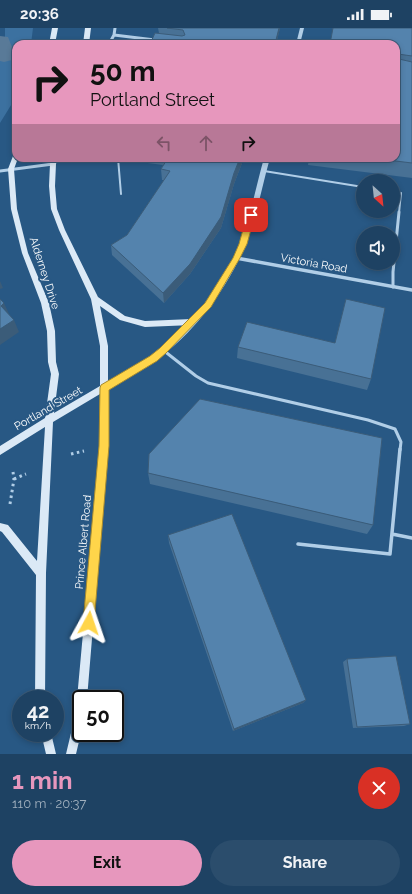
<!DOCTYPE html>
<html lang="en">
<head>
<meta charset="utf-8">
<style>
	body { margin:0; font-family:Raleway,sans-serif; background:#2b4d6c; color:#f1f3f6; height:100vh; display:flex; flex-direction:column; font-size:15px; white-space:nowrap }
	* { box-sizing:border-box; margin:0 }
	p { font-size:13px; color:#a1b0be }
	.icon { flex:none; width:22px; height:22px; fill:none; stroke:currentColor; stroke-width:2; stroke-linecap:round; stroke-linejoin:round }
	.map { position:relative; height:726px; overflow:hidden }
	.panel { display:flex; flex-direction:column; background:#1e4263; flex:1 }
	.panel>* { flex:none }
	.hud { position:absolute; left:12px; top:12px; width:388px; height:122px; border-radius:12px; box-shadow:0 2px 6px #0003,0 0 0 1px #3c5b78; background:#e797bd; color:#111; overflow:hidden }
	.needle { width:26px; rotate:153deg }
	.buttons { position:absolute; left:356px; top:146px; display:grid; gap:8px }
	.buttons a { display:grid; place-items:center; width:44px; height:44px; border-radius:50%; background:#1e4263; box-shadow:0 2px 6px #0003,0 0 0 1px #3c5b78; font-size:20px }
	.speed { position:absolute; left:12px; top:662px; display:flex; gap:8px; font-size:20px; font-weight:700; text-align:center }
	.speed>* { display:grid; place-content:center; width:52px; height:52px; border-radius:50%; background:#1e4263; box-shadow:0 2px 6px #0003,0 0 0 1px #3c5b78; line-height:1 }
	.speed small { font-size:10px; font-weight:400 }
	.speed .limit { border:2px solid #111; border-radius:6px; background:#fff; color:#111 }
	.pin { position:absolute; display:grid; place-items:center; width:34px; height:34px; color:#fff; margin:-17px; border-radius:8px; box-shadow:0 2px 6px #0006 }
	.me { position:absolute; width:44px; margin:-22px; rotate:5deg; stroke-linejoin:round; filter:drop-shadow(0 0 3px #0008) }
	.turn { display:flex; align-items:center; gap:14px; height:84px; padding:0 12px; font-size:18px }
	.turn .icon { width:52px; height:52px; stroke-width:2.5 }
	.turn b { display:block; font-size:28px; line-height:34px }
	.lanes { display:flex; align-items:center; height:38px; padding:0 12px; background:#0003; justify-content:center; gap:20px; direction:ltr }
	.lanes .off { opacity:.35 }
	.round { display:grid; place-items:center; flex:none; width:42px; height:42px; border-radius:21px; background:#2b4d6c }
	.summary { display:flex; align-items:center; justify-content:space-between; height:68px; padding:0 12px }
	h1 { font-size:24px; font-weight:700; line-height:30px; color:#e797bd }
	.button { display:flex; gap:8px; margin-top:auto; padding:8px 12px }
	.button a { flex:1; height:46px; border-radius:24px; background:#e797bd; color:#111; font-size:16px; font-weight:700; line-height:46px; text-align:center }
	.button a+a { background:#2b4d6c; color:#f1f3f6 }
	.status { display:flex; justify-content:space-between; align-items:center; height:28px; padding:0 20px; background:#1e4263; direction:ltr }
	.status svg { height:11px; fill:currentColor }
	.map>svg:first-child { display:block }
</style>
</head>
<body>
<div class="status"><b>20:36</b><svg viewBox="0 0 49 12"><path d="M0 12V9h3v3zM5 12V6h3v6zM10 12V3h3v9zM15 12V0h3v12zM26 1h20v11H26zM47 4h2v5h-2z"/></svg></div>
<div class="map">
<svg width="412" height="726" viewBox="0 0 412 726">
	<rect width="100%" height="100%" fill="#285884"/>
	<path fill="#3c71a0" d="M5 0H33L31 16H16V69L0 95V27L5 20Z"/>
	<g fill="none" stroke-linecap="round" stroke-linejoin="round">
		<path fill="#597a98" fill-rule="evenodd" d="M0 8 8 9 15 27 12 32 4 34 0 33Z"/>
		<path stroke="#b1cee7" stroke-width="3" stroke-dasharray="2.5 3.5" stroke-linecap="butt" d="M71 426 84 423
			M14 451 26 446
			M10 476 14 451 13 444"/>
		<path stroke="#b1cee7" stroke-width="2" d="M134 16 137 10
			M118 130 121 166
			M264 143 363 159
			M393 164 401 165 399 185"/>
		<path stroke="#b1cee7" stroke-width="3" d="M393 259V244L399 184
			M163 322 196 348 208 355 368 392 395 401 401 414 400 422"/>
		<path stroke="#b1cee7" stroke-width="3.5" d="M392 506 412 510
			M298 516 390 526 400 421"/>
		<path stroke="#b1cee7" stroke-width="3" d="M114 7 155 12
			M109 16 114 7 115 0
			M0 143 53 136"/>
		<path stroke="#b1cee7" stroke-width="3.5" d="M236 230 412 262"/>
		<path fill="#b1cee7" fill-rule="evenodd" d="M300 0H304L300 16H296Z
			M264 130H270C262 158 257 188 246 215 230 257 193 307 156 332 140 343 123 352 106 362H102L101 360 102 358C118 348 135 339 151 328 187 304 224 255 240 215 251 187 256 158 264 130Z"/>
		<path fill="#dbe9f6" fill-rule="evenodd" d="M52 0H58L55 16H49Z
			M85 0H91L89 16H83Z
			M16 126V130H18L14 141 17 181 28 225 49 275 55 303 56 334 59 346 54 385 100 358V318L91 271 59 202 51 181 49 158 50 136 52 130H58L56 136 55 158 57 181 65 202 98 269 125 288 145 293 192 291 196 294 192 297 145 299 120 292 100 278 108 318V418L87 671H81V676L78 675 77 671 100 418V366L53 394 46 545 45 671H35L36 547 2 504 0 503V495L8 497 37 533 45 399 0 427V418L45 390 51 346 48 334 47 303 41 275 22 225 11 181 8 141 13 128Z
			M81 679V705L76 726H66L76 684 77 680Z
			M41 705H51L56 726H46Z"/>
	</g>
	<path fill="#487195" d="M158 0H280L276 16H150L159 5Z
		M333 0H412V150L308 137 309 130H396Z
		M132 130H244L234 156 221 200 190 246 164 275 112 227 111 217 127 207 164 152H162L161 141 163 137 132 133Z
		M346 271 371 351 367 362 237 330 238 319 335 315Z
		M148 445 373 497 367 506 150 456Z
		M168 507 306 672 303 675 233 703 169 515Z
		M347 631 410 696 404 698 353 700 343 634Z"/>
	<path fill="#3b5c79" d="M279 0H280L276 16H275Z
		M240 130H244L234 156 221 200 190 246 164 275 163 265 234 145Z
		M0 253 3 260 0 261Z
		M4 275 10 288 1 278Z
		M14 292 19 304 0 317V301Z
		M306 672 303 675 233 703 234 701Z"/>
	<path fill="#5483ad" stroke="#3b5c79" d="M167 0H279L275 16H150L155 5 182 8 185 7 183 2Z
		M333 0H412V28L398 26 397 29 399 31 412 34V135L371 130H396V16H330Z
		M168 130H240L234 145 221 189 190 236 163 265 111 217 127 207 170 143 161 141Z
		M0 271 4 275 1 278 14 292 0 301Z
		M346 271 385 280 371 351 238 319 247 294 335 315Z
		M200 371 382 410 373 497 148 445 149 426Z
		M232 486 306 672 234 701 168 507Z
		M396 628 410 696 357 699 347 631Z"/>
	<path fill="#ffd54a" stroke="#a68a30" d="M251 184 255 187 247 216 240 230 211 279 166 325 157 333 109 362V418L94 595 93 599 89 600 85 599 83 595 99 418 100 360 101 357 150 328 160 320 205 275 233 230 239 216 247 187Z"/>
	<g text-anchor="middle" stroke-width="4" stroke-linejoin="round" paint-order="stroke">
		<g font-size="11" fill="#fff" stroke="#285884">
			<text transform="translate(314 235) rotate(10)" y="4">Victoria Road</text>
			<text transform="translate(45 245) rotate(72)" y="4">Alderney Drive</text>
			<text transform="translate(48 380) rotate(-30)" y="4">Portland Street</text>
			<text transform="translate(83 514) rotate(-85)" y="4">Prince Albert Road</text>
		</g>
	</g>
</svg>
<div class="buttons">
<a><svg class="needle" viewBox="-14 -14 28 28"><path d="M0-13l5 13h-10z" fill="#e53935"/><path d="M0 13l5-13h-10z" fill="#a1b0be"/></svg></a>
<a><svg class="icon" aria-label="sound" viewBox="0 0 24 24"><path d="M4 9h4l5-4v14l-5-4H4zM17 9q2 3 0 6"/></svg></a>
</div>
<div class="speed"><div>42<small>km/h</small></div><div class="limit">50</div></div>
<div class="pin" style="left:251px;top:187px;background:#d93025"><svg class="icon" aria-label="arrive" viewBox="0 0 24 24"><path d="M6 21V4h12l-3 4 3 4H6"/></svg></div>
<svg class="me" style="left:89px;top:595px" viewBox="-20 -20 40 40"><path d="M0-17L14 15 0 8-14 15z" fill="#ffd54a" stroke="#fff" stroke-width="4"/></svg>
<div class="hud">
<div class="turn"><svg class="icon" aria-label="right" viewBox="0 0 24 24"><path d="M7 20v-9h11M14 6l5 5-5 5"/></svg><div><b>50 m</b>Portland Street</div></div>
<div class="lanes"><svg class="icon off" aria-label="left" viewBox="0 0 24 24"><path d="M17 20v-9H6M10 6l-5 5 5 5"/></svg><svg class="icon off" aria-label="ahead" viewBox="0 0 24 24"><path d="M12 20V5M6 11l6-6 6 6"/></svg><svg class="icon" aria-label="right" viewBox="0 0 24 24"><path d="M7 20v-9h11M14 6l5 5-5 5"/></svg></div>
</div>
</div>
<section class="panel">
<div class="summary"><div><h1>1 min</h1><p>110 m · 20:37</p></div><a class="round" style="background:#d93025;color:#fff"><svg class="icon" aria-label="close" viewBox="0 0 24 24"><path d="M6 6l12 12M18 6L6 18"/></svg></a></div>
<div class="button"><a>Exit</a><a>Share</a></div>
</section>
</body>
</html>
